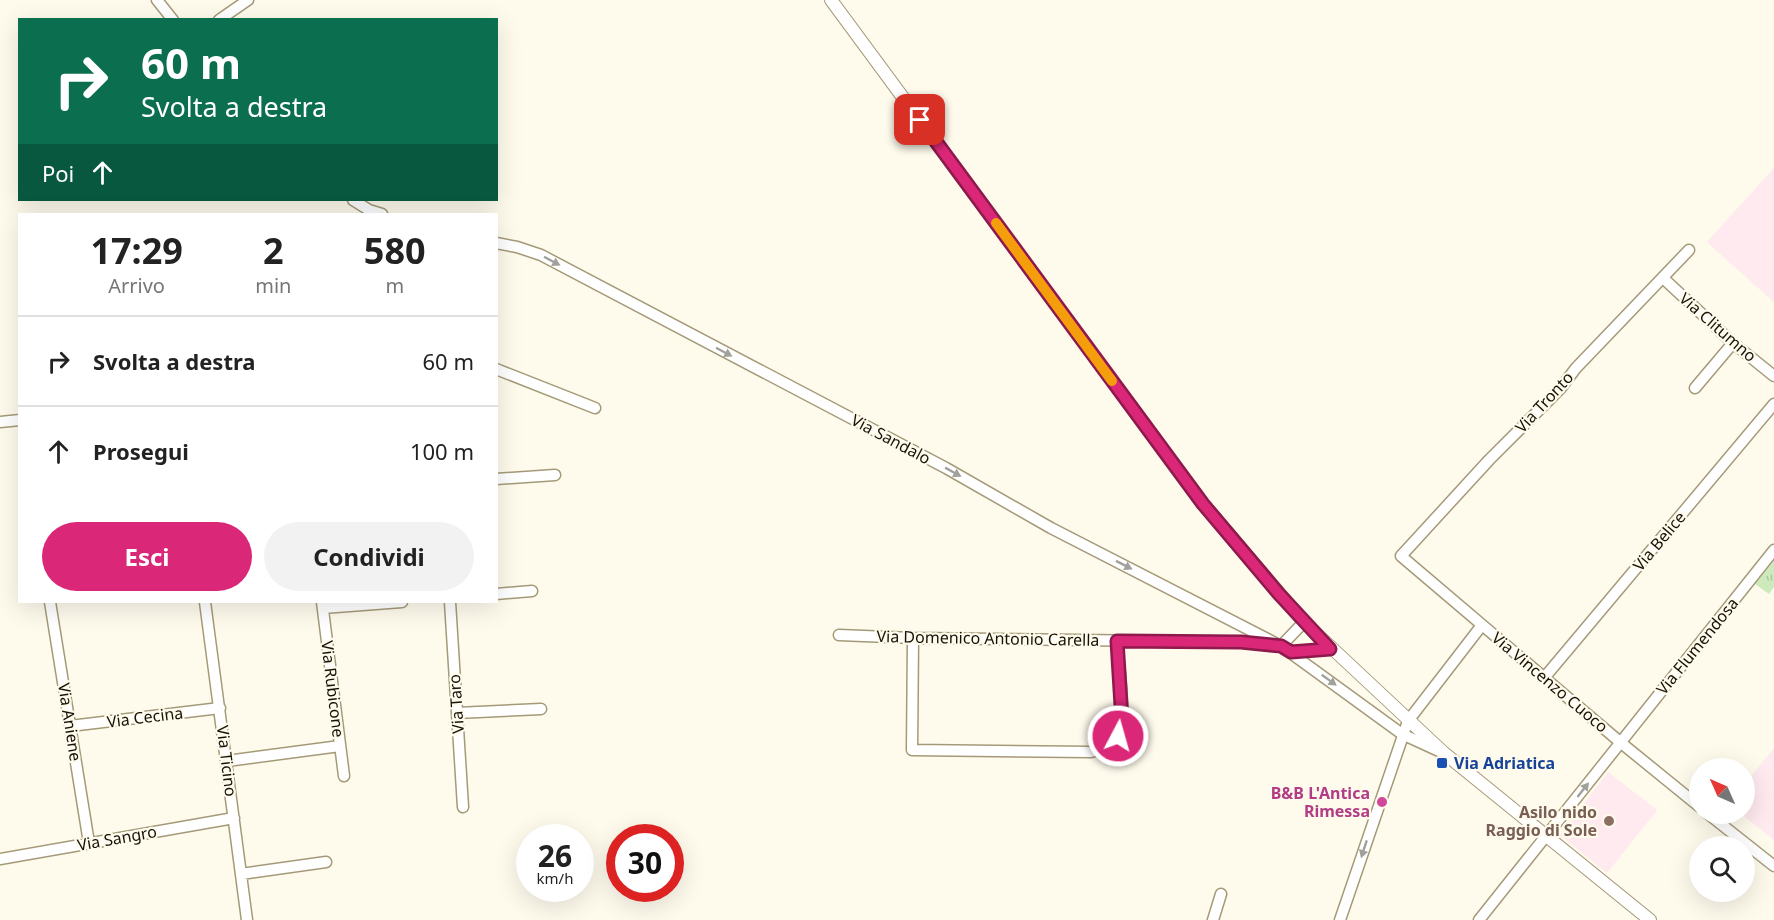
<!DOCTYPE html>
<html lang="it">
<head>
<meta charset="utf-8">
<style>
	body { margin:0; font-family:"Noto Sans",sans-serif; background:#f2f2f2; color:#222; height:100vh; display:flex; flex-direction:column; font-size:22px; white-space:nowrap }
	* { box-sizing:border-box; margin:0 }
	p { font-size:20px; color:#767676 }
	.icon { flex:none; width:33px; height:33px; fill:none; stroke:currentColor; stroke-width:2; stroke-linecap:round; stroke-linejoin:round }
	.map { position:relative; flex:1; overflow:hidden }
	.details { position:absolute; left:18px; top:213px; width:480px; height:390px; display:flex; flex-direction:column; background:#fff; border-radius:0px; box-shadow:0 6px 24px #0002 }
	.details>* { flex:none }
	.guide { position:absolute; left:18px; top:18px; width:480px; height:183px; border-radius:0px; box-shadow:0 6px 24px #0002; background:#0b6e4f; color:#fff; overflow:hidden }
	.needle { width:39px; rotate:315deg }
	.tools { position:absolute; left:1689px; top:758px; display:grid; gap:12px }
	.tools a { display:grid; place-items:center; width:66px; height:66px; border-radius:50%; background:#fff; box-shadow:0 6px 24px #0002; font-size:30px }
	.speed { position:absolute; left:516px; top:824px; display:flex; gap:12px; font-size:30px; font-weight:700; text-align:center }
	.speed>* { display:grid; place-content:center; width:78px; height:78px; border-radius:50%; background:#fff; box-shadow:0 6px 24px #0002; line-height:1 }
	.speed small { font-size:15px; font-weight:400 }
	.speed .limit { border:9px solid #d22; background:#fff; color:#111 }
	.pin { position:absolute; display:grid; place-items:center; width:51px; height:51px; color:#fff; margin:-26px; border-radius:12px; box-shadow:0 3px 9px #0006 }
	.me { position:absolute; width:66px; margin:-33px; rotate:6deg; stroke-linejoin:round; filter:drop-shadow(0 0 4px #0008) }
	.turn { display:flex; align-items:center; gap:21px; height:126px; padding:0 24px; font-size:27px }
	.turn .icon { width:78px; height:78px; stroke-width:2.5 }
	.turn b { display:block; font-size:42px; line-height:51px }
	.then { display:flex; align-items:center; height:57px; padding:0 24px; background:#0003; gap:12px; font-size:22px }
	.eta { display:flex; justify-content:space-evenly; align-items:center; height:102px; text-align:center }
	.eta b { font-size:36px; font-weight:700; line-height:42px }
	.button { display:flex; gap:12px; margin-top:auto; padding:12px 24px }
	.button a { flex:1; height:69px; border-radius:36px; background:#db2777; color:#fff; font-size:24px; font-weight:700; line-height:69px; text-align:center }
	.button a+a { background:#f2f2f2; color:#222 }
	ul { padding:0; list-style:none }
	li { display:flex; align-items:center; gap:18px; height:90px; padding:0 24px; border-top:2px solid #e0e0e0 }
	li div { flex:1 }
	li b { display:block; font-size:22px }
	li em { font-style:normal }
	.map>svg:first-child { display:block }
</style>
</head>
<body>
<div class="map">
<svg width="1774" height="920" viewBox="0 0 1774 920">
	<defs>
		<pattern id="grass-tufts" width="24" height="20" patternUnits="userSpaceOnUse" patternTransform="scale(1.5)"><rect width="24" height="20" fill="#cdeabd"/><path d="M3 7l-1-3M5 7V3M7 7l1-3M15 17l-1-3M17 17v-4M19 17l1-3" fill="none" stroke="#afc8a1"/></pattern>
	</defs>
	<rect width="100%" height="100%" fill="#fefaec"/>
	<path fill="#ffeaef" d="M1774 168V302L1707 242Z
		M1774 748V840L1740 813H1744L1745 784Z
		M1608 772 1657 810 1607 873 1560 835Z"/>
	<path fill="url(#grass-tufts)" d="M1774 561V587L1769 594 1755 584Z"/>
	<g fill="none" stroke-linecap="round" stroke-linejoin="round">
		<g stroke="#a59a78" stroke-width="13">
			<path id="minor" d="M157 0 173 20
				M219 20 248 0
				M353 200 369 210 382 214
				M496 243 517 247 541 255 946 468 1051 528 1281 646 1402 734 1439 751
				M1689 250 1576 368 1560 389 1489 460 1401 556 1620 742 1700 807
				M1663 278 1733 343 1774 376
				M496 369 595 408
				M1695 388 1733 343
				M0 422 20 420
				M496 479 555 475
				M496 594 532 591
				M50 602 89 843
				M205 602 247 920
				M322 602 344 776
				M450 602 463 807
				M323 608 402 602
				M839 635 913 638 1241 642 1275 646
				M913 638 912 750 1091 752C1102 749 1113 746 1118 735 1127 718 1118 662 1117 641
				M1281 646 1304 622
				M1291 652 1330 649
				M1544 678 1774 404
				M457 713 541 709
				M70 726 220 708
				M227 761 340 746
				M1707 813 1774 866
				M0 859 234 818
				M241 874 326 862
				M1213 920 1221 894
				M1340 920 1408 721 1482 625
				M1479 920 1774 550"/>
		</g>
		<g stroke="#a59a78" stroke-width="14">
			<path id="tertiary" d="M831 0 1203 504 1304 622 1444 753 1650 920"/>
		</g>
		<use href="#minor" stroke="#fff" stroke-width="10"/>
		<use href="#tertiary" stroke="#fff" stroke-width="12"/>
	</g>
	<defs><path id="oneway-solid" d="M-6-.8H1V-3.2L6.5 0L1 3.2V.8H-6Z" transform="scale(1.5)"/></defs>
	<g fill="#a2a09b">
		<use href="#oneway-solid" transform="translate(552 261) rotate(28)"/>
		<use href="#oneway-solid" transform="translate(724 352) rotate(28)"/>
		<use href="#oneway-solid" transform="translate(953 472) rotate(29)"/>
		<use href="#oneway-solid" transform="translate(1124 565) rotate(27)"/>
		<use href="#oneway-solid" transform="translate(1329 680) rotate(36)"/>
		<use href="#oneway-solid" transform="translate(1583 790) rotate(-52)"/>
		<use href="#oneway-solid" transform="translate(1364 849) rotate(108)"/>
	</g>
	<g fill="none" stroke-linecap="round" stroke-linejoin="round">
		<g stroke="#8e194d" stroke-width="15">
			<path id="route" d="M920 120 1203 504 1279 594 1330 649 1291 652 1281 646 1241 642 1117 641 1122 721 1118 736"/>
		</g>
		<use href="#route" stroke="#db2777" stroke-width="10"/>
		<path stroke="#f59e0b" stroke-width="10" d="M996 223 1112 381"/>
	</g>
	<rect fill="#1a4fb4" stroke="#fefaec" stroke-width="2" x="1436" y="757" width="12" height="12" rx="3"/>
	<circle fill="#d1479c" stroke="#fefaec" stroke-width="2" cx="1382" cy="802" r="6"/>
	<circle fill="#8d6e63" stroke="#fefaec" stroke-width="2" cx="1609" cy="821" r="6"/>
	<g text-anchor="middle" stroke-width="4.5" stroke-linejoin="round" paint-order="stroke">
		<g font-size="16" fill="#161206" stroke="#fefaec">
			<text transform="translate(1718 327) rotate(41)" y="6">Via Clitumno</text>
			<text transform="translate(1544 402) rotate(-47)" y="6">Via Tronto</text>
			<text transform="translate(891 439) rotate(28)" y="6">Via Sandalo</text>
			<text transform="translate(1659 541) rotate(-50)" y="6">Via Belice</text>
			<text transform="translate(988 638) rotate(1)" y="6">Via Domenico Antonio Carella</text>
			<text transform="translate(1697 646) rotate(-51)" y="6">Via Flumendosa</text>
			<text transform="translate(1550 682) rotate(40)" y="6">Via Vincenzo Cuoco</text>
			<text transform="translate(333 689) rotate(83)" y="6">Via Rubicone</text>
			<text transform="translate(456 704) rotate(-94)" y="6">Via Taro</text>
			<text transform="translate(145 717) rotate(-7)" y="6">Via Cecina</text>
			<text transform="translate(70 722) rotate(81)" y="6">Via Aniene</text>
			<text transform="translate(227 761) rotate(83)" y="6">Via Ticino</text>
			<text transform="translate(117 838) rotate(-10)" y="6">Via Sangro</text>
		</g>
		<g font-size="16" font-weight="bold" fill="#164399" stroke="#fefaec" text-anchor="start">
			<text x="1454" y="769">Via Adriatica</text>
		</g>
		<g font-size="16" font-weight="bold" fill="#b23c85" stroke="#fefaec" text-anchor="end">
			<text x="1370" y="799">B&amp;B L'Antica<tspan x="1370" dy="18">Rimessa</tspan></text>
		</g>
		<g font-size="16" font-weight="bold" fill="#785e54" stroke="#fefaec" text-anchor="end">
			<text x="1597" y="818">Asilo nido<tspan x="1597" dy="18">Raggio di Sole</tspan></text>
		</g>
	</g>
</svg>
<div class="tools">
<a><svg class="needle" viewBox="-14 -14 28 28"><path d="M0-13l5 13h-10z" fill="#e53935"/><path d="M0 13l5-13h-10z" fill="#767676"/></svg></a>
<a><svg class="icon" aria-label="search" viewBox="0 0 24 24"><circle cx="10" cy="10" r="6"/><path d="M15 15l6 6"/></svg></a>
</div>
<div class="speed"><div>26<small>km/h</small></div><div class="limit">30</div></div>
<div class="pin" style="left:920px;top:120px;background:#d93025"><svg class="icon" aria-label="arrive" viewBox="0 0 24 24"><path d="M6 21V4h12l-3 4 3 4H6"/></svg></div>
<svg class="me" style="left:1118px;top:736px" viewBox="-20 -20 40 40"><circle r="17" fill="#db2777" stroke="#fff" stroke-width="3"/><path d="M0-11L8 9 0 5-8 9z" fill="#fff"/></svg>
<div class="guide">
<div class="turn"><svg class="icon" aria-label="right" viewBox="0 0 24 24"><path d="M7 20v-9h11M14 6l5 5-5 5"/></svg><div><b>60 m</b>Svolta a destra</div></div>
<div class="then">Poi<svg class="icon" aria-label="ahead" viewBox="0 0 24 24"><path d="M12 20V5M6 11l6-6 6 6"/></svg></div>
</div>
<section class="details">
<div class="eta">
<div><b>17:29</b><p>Arrivo</p></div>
<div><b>2</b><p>min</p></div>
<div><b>580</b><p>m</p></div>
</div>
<ul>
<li><svg class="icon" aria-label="right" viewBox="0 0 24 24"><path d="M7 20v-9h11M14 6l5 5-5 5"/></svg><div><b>Svolta a destra</b></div><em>60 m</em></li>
<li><svg class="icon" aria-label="ahead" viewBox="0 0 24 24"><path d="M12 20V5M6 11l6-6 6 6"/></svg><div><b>Prosegui</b></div><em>100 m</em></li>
</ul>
<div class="button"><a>Esci</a><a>Condividi</a></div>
</section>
</div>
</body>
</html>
